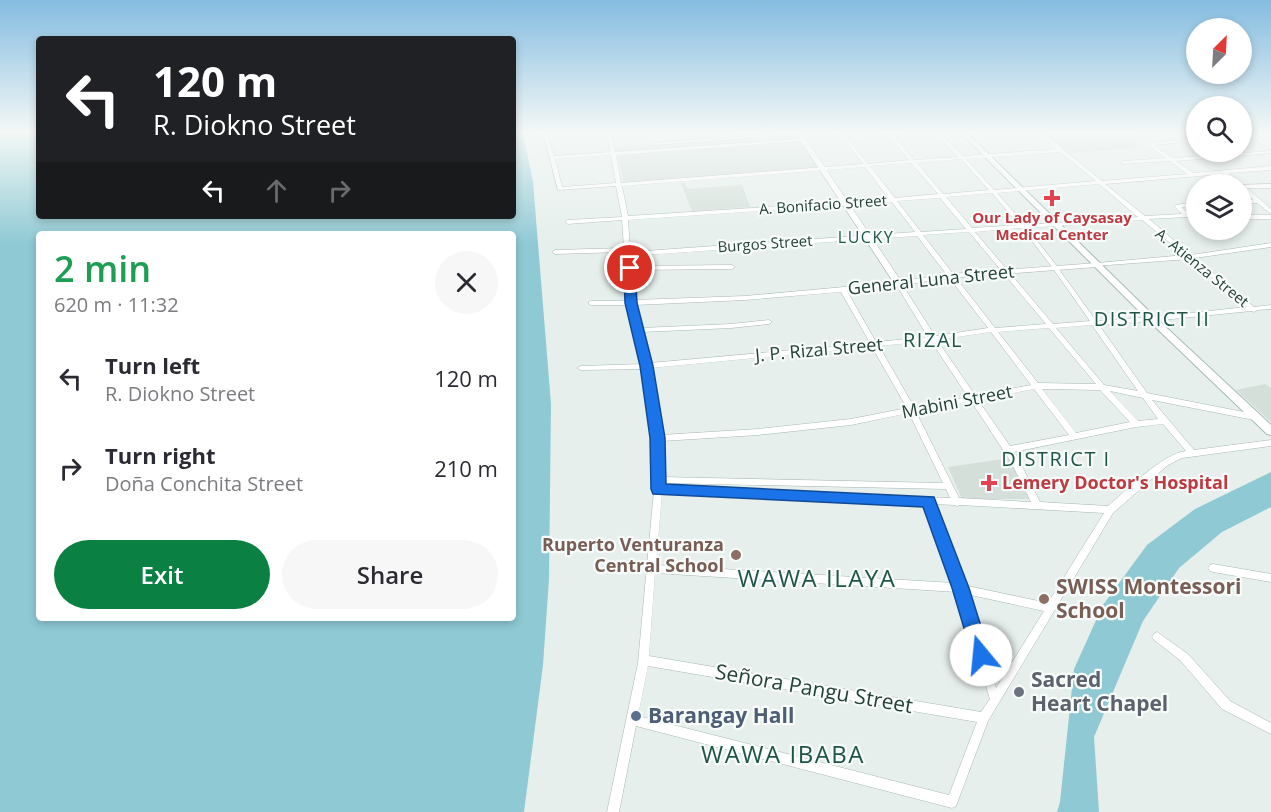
<!DOCTYPE html>
<html lang="en">
<head>
<meta charset="utf-8">
<style>
	body { margin:0; font-family:"Open Sans",sans-serif; background:#f7f7f7; color:#2b2b33; height:100vh; display:flex; flex-direction:column; font-size:22px; white-space:nowrap }
	* { box-sizing:border-box; margin:0 }
	p { font-size:20px; color:#7c7c81 }
	.icon { flex:none; width:33px; height:33px; fill:none; stroke:currentColor; stroke-width:2; stroke-linecap:round; stroke-linejoin:round }
	.map { position:relative; flex:1; overflow:hidden }
	.side { position:absolute; left:36px; top:231px; width:480px; height:390px; display:flex; flex-direction:column; background:#fff; border-radius:6px; box-shadow:0 3px 9px #0003 }
	.side>* { flex:none }
	.top-card { position:absolute; left:36px; top:36px; width:480px; height:183px; border-radius:6px; box-shadow:0 3px 9px #0003; background:#202124; color:#fff; overflow:hidden }
	.needle { width:39px; rotate:24deg }
	.buttons { position:absolute; left:1186px; top:18px; display:grid; gap:12px }
	.buttons a { display:grid; place-items:center; width:66px; height:66px; border-radius:50%; background:#fff; box-shadow:0 3px 9px #0003; font-size:30px }
	.pin { position:absolute; display:grid; place-items:center; width:51px; height:51px; color:#fff; margin:-26px; border:3px solid #fff; border-radius:50%; box-shadow:0 2px 6px #0007 }
	.me { position:absolute; width:66px; margin:-33px; rotate:343deg; stroke-linejoin:round; filter:drop-shadow(0 0 4px #0008) }
	.turn { display:flex; align-items:center; gap:21px; height:126px; padding:0 18px; font-size:27px }
	.turn .icon { width:78px; height:78px; stroke-width:2.5 }
	.turn b { display:block; font-size:42px; line-height:51px }
	.lanes { display:flex; align-items:center; height:57px; padding:0 18px; background:#0003; justify-content:center; gap:30px; direction:ltr }
	.lanes .off { opacity:.35 }
	.round { display:grid; place-items:center; flex:none; width:63px; height:63px; border-radius:32px; background:#f7f7f7 }
	.summary { display:flex; align-items:center; justify-content:space-between; height:102px; padding:0 18px }
	h1 { font-size:36px; font-weight:600; line-height:45px; color:#1e9e55 }
	.primary-button { display:flex; gap:12px; margin-top:auto; padding:12px 18px }
	.primary-button a { flex:1; height:69px; border-radius:36px; background:#0b8043; color:#fff; font-size:24px; font-weight:600; line-height:69px; text-align:center }
	.primary-button a+a { background:#f7f7f7; color:#2b2b33 }
	ul { padding:0; list-style:none }
	li { display:flex; align-items:center; gap:18px; height:90px; padding:0 18px }
	li div { flex:1 }
	li b { display:block; font-size:22px }
	li em { font-style:normal }
	.map>svg:first-child { display:block }
</style>
</head>
<body>
<div class="map">
<svg width="1271" height="812" viewBox="0 0 1271 812">
	<rect width="100%" height="100%" fill="#e6efeb"/>
	<path fill="#d4dfda" d="M1043 132H1118L1140 148 1067 153Z
		M798 134 818 168 624 183 616 148Z
		M681 183H684L688 189 742 185 750 207 692 211Z
		M1265 384 1271 388V422L1236 390Z
		M1010 458 1031 499H962L948 467Z"/>
	<path fill="#8ec9d4" fill-rule="evenodd" d="M0 132H39V216H513V132H523L533 182 551 404 549 579 543 665 524 812H0ZM39 234H513V618H39Z
		M1271 472V507L1222 532 1179 568 1143 621 1094 737 1099 812H1057L1060 802 1074 669 1103 605 1147 545 1195 509Z"/>
	<g fill="none" stroke-linecap="round" stroke-linejoin="round">
		<g stroke="#a8b8b2" stroke-width="1">
			<path id="minor" d="M543 132H547L554 156 610 152 607 132H611L615 152 841 136 839 132H843L846 135 886 132H912L910 133 893 135 914 160 958 157 935 132H939L963 156 1057 149 1038 132H1042L1102 181 1187 174 1170 161 1122 164V162L1124 161 1166 158 1131 132H1135L1151 143 1197 139V141L1154 145 1172 158 1271 151V153L1176 161 1193 173 1271 166V170L1229 173 1241 184H1236L1223 174 1105 184 1145 216 1182 214 1175 207V205L1197 202V206L1182 207 1189 214 1197 215V219L1187 217 1149 219 1191 255 1271 243V247L1195 258 1254 307 1271 305V309L1257 310 1254 312 1251 311 1152 321 1099 325 1147 393 1254 414 1257 415 1258 417 1257 419 1254 420 1152 400 1194 450 1271 440V446L1182 458 1168 465 1113 513 988 721 956 806 952 808 636 726 619 812H607L638 663 654 490V438L644 369 581 370 577 368 581 366 643 364 628 305H591L588 303 591 301H628L624 252 555 254 552 252 555 250 624 248 622 220 568 224 565 222 568 220 622 217 616 186 558 190ZM888 135 909 160 868 164 848 138ZM843 138 863 164 621 183 616 155ZM1060 152 1096 181 994 190 966 159ZM611 155 616 183 562 187 555 159ZM961 159 989 190 943 194 917 163ZM911 163 938 194 895 198 870 166ZM865 167 889 199 628 216 622 186ZM1099 184 1138 217 1025 225 997 193ZM992 193 1019 225 972 228 946 197ZM940 198 966 229 921 232 897 201ZM892 202 915 232 630 252 632 250 630 248 628 220ZM1142 220 1185 255 1097 263 1094 265 1095 266 1189 259 1247 307 1152 317 1096 321 1056 265 1027 228ZM1022 228 1052 267 1090 321 1053 324 975 232ZM969 232 1046 324 995 328 923 235ZM917 236 988 328 935 336 902 284 899 282 745 296 634 300 632 270 732 269 735 267 732 265 631 266V256ZM897 286 928 337 876 342 847 291ZM841 292 870 343 650 363 642 332 731 328 769 324 772 322 769 320 731 324 641 328 635 305 745 300ZM1092 325 1138 391 1104 385 1056 328ZM1049 328 1096 384 1038 383 998 332ZM991 332 1031 385 975 395 937 340ZM931 341 968 397 914 407 879 346ZM872 347 907 408 851 419 758 429 661 435 651 368ZM1034 389 1069 435 1010 446 978 400ZM1042 389 1100 390 1130 422 1076 433ZM1110 391 1143 398 1158 419 1138 421ZM971 401 1011 462 1031 502 959 498 916 412ZM909 413 943 483 662 477V441L758 435 851 425ZM1163 424 1186 451C1162 454 1127 490 1108 506L1040 502 1025 472 1014 452 1136 427ZM662 483 946 489 950 498 662 487ZM662 494 926 504 954 583 656 565ZM934 504 954 505 957 506 960 505 1104 513 1048 603 963 585ZM655 573 957 592 990 699 981 712 649 656ZM966 594 1044 611 996 688ZM648 666 977 722 949 795 638 716Z
				M799 132H801V134L654 145 652 144 654 143Z
				M1243 132H1248L1271 146V149Z
				M1271 184V188H1247L1271 209V214L1257 203 1242 204V200H1253L1242 190V185Z
				M1242 215H1271V219H1242Z
				M1213 564 1271 574V582L1213 572 1210 571 1208 568 1210 565Z
				M1157 632 1188 654 1230 701 1271 723V734L1222 709 1180 660 1154 640 1152 637 1154 634Z"/>
		</g>
		<g stroke="#a8b8b2" stroke-width="1">
			<path id="tertiary" d="M795 132H801L901 281 950 274 1097 263 1101 265 1097 267 950 278 896 286Z"/>
		</g>
		<g stroke="#a4bbb3" stroke-width="2">
			<path id="secondary" d="M960 132H966L1155 317 1271 425V435L1267 434 1149 321Z"/>
		</g>
		<use href="#minor" fill="#fff" fill-rule="evenodd"/>
		<use href="#tertiary" fill="#fff" fill-rule="evenodd"/>
		<use href="#secondary" fill="#fff" fill-rule="evenodd"/>
	</g>
	<linearGradient id="sky" x2="0" y2="1"><stop stop-color="#84bce0"/><stop offset="0.54" stop-color="#f4f8f6"/><stop offset="1" stop-color="#f4f8f6" stop-opacity="0"/></linearGradient>
	<rect width="1271" height="245" fill="url(#sky)"/>
	<path fill="#1a73e8" stroke="#114b97" stroke-width="1.5" d="M630 265 635 268 637 303 653 366 665 438 666 484 934 497 969 588 990 655 988 661 981 664 975 661 972 655 952 588 923 507 653 494 651 489 650 438 640 366 625 303 624 268Z"/>
	<g fill="#e0444e" stroke="#f7fbf9" stroke-width="2">
		<path d="M1049 189h6v6h6v6h-6v6h-6v-6h-6v-6h6z"/>
		<path d="M986 474h6v6h6v6h-6v6h-6v-6h-6v-6h6z"/>
	</g>
	<g fill="#8d6e63" stroke="#f7fbf9" stroke-width="2">
		<circle cx="736" cy="555" r="6"/>
		<circle cx="1044" cy="599" r="6"/>
	</g>
	<circle fill="#6b7280" stroke="#f7fbf9" stroke-width="2" cx="1019" cy="692" r="6"/>
	<circle fill="#5c6f8a" stroke="#f7fbf9" stroke-width="2" cx="636" cy="716" r="6"/>
	<g text-anchor="middle" stroke-width="4.5" stroke-linejoin="round" paint-order="stroke">
		<g font-size="15" fill="#24423a" stroke="#f7fbf9">
			<text transform="translate(823 205) rotate(-4)" y="5">A. Bonifacio Street</text>
			<text transform="translate(765 244) rotate(-4)" y="5">Burgos Street</text>
			<text transform="translate(1202 268) rotate(39)" y="5">A. Atienza Street</text>
		</g>
		<g font-size="15" font-weight="bold" fill="#be3a42" stroke="#f7fbf9">
			<text x="1052" y="223">Our Lady of Caysasay<tspan x="1052" dy="17">Medical Center</tspan></text>
		</g>
		<g font-size="16" letter-spacing="1.5" fill="#1f5548" stroke="#f7fbf9">
			<text x="866" y="243">LUCKY</text>
		</g>
		<g font-size="18" fill="#24423a" stroke="#f7fbf9">
			<text transform="translate(931 280) rotate(-6)" y="6">General Luna Street</text>
			<text transform="translate(819 350) rotate(-5)" y="6">J. P. Rizal Street</text>
			<text transform="translate(957 402) rotate(-11)" y="6">Mabini Street</text>
		</g>
		<g font-size="18" font-weight="bold" fill="#be3a42" stroke="#f7fbf9" text-anchor="start">
			<text x="1002" y="489">Lemery Doctor's Hospital</text>
		</g>
		<g font-size="18" font-weight="bold" fill="#785e54" stroke="#f7fbf9" text-anchor="end">
			<text x="724" y="551">Ruperto Venturanza<tspan x="724" dy="21">Central School</tspan></text>
		</g>
		<g font-size="20" letter-spacing="1.5" fill="#1f5548" stroke="#f7fbf9">
			<text x="1152" y="326">DISTRICT II</text>
			<text x="933" y="347">RIZAL</text>
			<text x="1056" y="466">DISTRICT I</text>
		</g>
		<g font-size="21" font-weight="bold" fill="#785e54" stroke="#f7fbf9" text-anchor="start">
			<text x="1056" y="594">SWISS Montessori<tspan x="1056" dy="24">School</tspan></text>
		</g>
		<g font-size="21" font-weight="bold" fill="#5b616d" stroke="#f7fbf9" text-anchor="start">
			<text x="1031" y="687">Sacred<tspan x="1031" dy="24">Heart Chapel</tspan></text>
		</g>
		<g font-size="21" fill="#24423a" stroke="#f7fbf9">
			<text transform="translate(814 689) rotate(10)" y="7">Señora Pangu Street</text>
		</g>
		<g font-size="21" font-weight="bold" fill="#4e5e75" stroke="#f7fbf9" text-anchor="start">
			<text x="648" y="723">Barangay Hall</text>
		</g>
		<g font-size="24" letter-spacing="1.5" fill="#1f5548" stroke="#f7fbf9">
			<text x="817" y="587">WAWA ILAYA</text>
			<text x="783" y="763">WAWA IBABA</text>
		</g>
	</g>
</svg>
<div class="buttons">
<a><svg class="needle" viewBox="-14 -14 28 28"><path d="M0-13l5 13h-10z" fill="#e53935"/><path d="M0 13l5-13h-10z" fill="#7c7c81"/></svg></a>
<a><svg class="icon" aria-label="search" viewBox="0 0 24 24"><circle cx="10" cy="10" r="6"/><path d="M15 15l6 6"/></svg></a>
<a><svg class="icon" aria-label="layers" viewBox="0 0 24 24"><path d="M12 4l9 5-9 5-9-5zM3 14l9 5 9-5"/></svg></a>
</div>
<div class="pin" style="left:630px;top:268px;background:#d93025"><svg class="icon" aria-label="arrive" viewBox="0 0 24 24"><path d="M6 21V4h12l-3 4 3 4H6"/></svg></div>
<svg class="me" style="left:981px;top:655px" viewBox="-20 -20 40 40"><circle r="19" fill="#fff"/><path d="M0-13L10 11 0 6-10 11z" fill="#1a73e8"/></svg>
<div class="top-card">
<div class="turn"><svg class="icon" aria-label="left" viewBox="0 0 24 24"><path d="M17 20v-9H6M10 6l-5 5 5 5"/></svg><div><b>120 m</b>R. Diokno Street</div></div>
<div class="lanes"><svg class="icon" aria-label="left" viewBox="0 0 24 24"><path d="M17 20v-9H6M10 6l-5 5 5 5"/></svg><svg class="icon off" aria-label="ahead" viewBox="0 0 24 24"><path d="M12 20V5M6 11l6-6 6 6"/></svg><svg class="icon off" aria-label="right" viewBox="0 0 24 24"><path d="M7 20v-9h11M14 6l5 5-5 5"/></svg></div>
</div>
<section class="side">
<div class="summary"><div><h1>2 min</h1><p>620 m · 11:32</p></div><a class="round"><svg class="icon" aria-label="close" viewBox="0 0 24 24"><path d="M6 6l12 12M18 6L6 18"/></svg></a></div>
<ul>
<li><svg class="icon" aria-label="left" viewBox="0 0 24 24"><path d="M17 20v-9H6M10 6l-5 5 5 5"/></svg><div><b>Turn left</b><p>R. Diokno Street</p></div><em>120 m</em></li>
<li><svg class="icon" aria-label="right" viewBox="0 0 24 24"><path d="M7 20v-9h11M14 6l5 5-5 5"/></svg><div><b>Turn right</b><p>Doña Conchita Street</p></div><em>210 m</em></li>
</ul>
<div class="primary-button"><a>Exit</a><a>Share</a></div>
</section>
</div>
</body>
</html>
